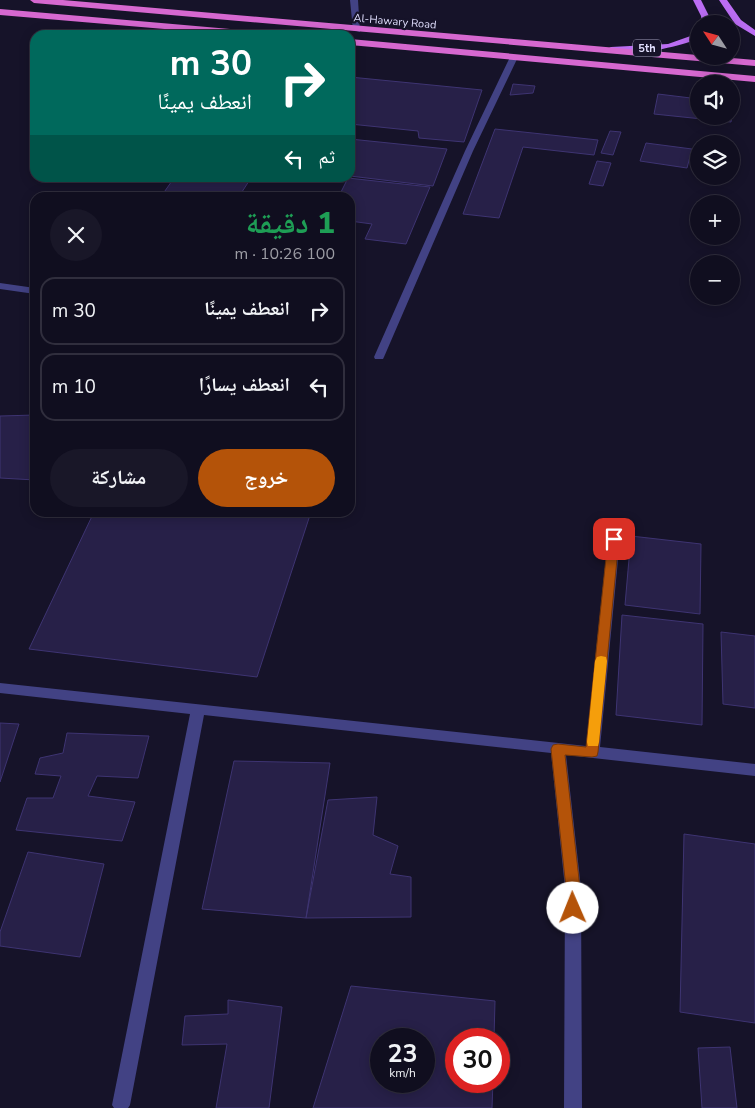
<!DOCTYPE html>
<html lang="ar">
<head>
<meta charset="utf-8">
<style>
	body { margin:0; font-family:"Nunito Sans","Noto Naskh Arabic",sans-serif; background:#191728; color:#f1f3f6; direction:rtl; height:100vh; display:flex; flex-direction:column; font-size:19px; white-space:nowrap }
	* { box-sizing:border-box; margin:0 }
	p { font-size:16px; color:#9c9ca4 }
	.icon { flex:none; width:28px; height:28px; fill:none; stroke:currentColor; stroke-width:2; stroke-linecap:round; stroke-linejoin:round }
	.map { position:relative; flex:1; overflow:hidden; direction:ltr }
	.sheet { position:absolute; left:30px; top:192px; width:325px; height:325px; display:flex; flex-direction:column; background:#100e1f; border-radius:15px; box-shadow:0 2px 12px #0003,0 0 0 1px #302e3d; direction:rtl }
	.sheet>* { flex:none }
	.banner { position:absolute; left:30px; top:30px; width:325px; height:152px; border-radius:15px; box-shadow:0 2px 12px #0003,0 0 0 1px #302e3d; direction:rtl; background:#00695c; color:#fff; overflow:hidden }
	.needle { width:32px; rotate:306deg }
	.tools { position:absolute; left:690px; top:15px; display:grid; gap:10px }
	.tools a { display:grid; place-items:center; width:50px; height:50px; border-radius:50%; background:#100e1f; box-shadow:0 2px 12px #0003,0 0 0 1px #302e3d; font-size:25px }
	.speed { position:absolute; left:370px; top:1028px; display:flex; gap:10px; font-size:25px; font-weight:700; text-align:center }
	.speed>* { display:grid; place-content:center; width:65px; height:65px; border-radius:50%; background:#100e1f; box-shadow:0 2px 12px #0003,0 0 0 1px #302e3d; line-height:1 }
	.speed small { font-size:12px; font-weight:400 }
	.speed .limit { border:8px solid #d22; background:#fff; color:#111 }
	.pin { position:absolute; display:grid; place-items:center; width:42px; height:42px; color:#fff; margin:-21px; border-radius:10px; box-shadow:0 2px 8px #0006 }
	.me { position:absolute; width:55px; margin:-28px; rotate:359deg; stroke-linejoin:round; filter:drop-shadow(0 0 4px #0008) }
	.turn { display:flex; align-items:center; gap:18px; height:105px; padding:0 20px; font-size:22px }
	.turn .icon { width:65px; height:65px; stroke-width:2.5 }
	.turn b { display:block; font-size:35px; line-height:42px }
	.then { display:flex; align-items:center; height:48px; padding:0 20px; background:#0003; gap:10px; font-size:19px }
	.round { display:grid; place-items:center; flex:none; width:52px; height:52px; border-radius:26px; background:#191728 }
	.summary { display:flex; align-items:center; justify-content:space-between; height:85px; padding:0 20px }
	h1 { font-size:30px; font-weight:800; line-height:38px; color:#1e9e55 }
	.primary-button { display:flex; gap:10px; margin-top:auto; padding:10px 20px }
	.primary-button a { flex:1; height:58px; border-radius:30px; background:#b45309; color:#fff; font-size:20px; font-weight:800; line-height:58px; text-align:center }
	.primary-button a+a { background:#191728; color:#f1f3f6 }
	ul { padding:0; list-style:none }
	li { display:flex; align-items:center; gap:15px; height:68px; margin:0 10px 8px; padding:0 10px; border:2px solid #302e3d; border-radius:15px }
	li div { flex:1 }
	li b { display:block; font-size:19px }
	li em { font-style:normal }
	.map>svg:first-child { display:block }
</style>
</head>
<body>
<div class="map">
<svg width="755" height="1108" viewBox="0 0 755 1108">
	<rect width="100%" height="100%" fill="#161329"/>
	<path fill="#272048" stroke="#3e3472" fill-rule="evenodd" d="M350 77 482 90 464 142 419 138 418 131 350 124Z
		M513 84 535 86 533 93 510 95Z
		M658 94 699 99V116H731V103H734L731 122 654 114Z
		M495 129 598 140 594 155 523 147 499 218 463 214Z
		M610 131 621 132 613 155 601 153Z
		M350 139 447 149 433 186 350 176Z
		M646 143 692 149 687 168 640 161Z
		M597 161 611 163 603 186 589 184Z
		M174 178H251L238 198H160Z
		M348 178 430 187 406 244 365 239 372 224 350 221V198H338Z
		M35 415V480L0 478V416Z
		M94 512H311L257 677 29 649Z
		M631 536 701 544 700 614 625 605Z
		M622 615 703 624 702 725 616 715Z
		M721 632 755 636V708L723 704Z
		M0 723 19 724 0 782Z
		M67 733 149 736 138 778 97 776 88 796 135 802 122 841 16 830 27 798H53L61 776 35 774 40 758 63 753Z
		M234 761 330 763 306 918 202 909Z
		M377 797 373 835 398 846 390 874 411 877V917L306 918 328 800Z
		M684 834 755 844V1023L680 1012Z
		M28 852 104 864 80 957 0 946V932Z
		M351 986 495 1001 494 1039H456V1081H493L492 1108H313ZM381 1039H424V1081H381Z
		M228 1000 282 1007 269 1108H216L227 1044 182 1045 185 1016 228 1014Z
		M730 1047 737 1108H702L698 1048Z"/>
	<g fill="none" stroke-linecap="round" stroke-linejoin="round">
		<path fill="#424284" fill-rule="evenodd" d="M511 55 518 57 473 151 384 357 383 359H375L374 357 465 151Z"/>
		<path fill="#424284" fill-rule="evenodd" d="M350 0H358L360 32 353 30Z
			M0 283 35 288V294L0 289Z
			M614 535 620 539 600 747 755 764V776L566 755 581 888 582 1108H564L565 888 551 753 204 715 130 1105 128 1108H114L112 1105 190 714 0 693V683L586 746 608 539Z"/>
		<path fill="#bb6df3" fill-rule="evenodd" d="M693 0H701L709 16 710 24H702L701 16Z
			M719 0H727L741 20 755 30V36L735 24Z
			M699 33V38C683 47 621 59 607 49L611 47 668 44Z"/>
		<path fill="#d668d0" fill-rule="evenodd" d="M30 0H63L755 60V66L34 3Z
			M0 9 265 32 269 35H235L0 15Z
			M350 39 755 76V82L350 45Z"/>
	</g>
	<path fill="#b45309" stroke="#753606" d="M614 535 619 539 598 752 597 756 592 757 565 755 580 888V908L578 913 573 915 568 913 566 908V888L551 749 553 745 558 744 586 747 608 539Z"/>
	<path fill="#f59e0b" d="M601 656 606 657 607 661 599 742 598 746H588L587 742 595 661 597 657Z"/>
	<g text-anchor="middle" stroke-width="4.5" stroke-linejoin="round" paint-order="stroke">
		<g font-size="11" fill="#dfddfc" stroke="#161329">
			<text transform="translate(395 21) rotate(5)" y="4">Al-Hawary Road</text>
		</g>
		<rect fill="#161329" stroke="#a3a0bd" stroke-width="1" x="633" y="39.5" width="28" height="17" rx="4"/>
		<g font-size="11" font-weight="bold" fill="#dfddfc">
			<text x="647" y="52">5th</text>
		</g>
	</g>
</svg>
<div class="tools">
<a><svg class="needle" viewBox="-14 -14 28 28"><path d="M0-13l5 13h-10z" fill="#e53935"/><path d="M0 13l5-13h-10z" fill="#9c9ca4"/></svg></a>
<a><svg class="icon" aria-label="sound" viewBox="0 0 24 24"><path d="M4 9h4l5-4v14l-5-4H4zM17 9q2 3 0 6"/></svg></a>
<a><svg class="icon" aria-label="layers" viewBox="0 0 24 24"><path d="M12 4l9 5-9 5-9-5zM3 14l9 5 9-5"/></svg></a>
<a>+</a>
<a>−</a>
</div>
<div class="speed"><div>23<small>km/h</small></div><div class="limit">30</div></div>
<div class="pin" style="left:614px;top:539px;background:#d93025"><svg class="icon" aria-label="arrive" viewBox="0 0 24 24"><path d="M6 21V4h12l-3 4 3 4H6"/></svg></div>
<svg class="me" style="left:573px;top:908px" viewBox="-20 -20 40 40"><circle r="19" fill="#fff"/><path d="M0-13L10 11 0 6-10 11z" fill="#b45309"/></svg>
<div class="banner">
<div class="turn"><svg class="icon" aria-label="right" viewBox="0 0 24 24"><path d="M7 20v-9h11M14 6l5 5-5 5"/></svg><div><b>30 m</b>انعطف يمينًا</div></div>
<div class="then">ثم<svg class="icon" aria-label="left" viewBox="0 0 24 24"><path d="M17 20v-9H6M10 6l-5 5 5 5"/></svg></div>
</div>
<section class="sheet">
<div class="summary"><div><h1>1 دقيقة</h1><p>100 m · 10:26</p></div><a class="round"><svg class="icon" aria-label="close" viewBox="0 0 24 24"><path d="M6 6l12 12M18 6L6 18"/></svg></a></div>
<ul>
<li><svg class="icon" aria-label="right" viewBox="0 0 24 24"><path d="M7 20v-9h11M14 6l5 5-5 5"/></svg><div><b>انعطف يمينًا</b></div><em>30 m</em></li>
<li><svg class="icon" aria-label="left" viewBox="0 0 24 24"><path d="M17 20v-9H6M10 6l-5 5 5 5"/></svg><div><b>انعطف يسارًا</b></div><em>10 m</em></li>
</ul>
<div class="primary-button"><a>خروج</a><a>مشاركة</a></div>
</section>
</div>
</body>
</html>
